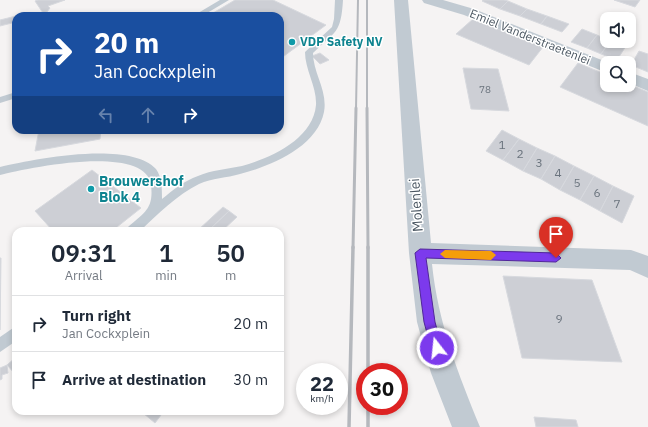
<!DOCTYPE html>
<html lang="en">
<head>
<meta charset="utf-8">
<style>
	body { margin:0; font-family:"IBM Plex Sans",sans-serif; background:#f2f2f3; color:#1f2937; height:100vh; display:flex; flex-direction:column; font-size:15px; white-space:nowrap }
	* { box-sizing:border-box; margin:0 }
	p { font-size:13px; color:#747a83 }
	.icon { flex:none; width:22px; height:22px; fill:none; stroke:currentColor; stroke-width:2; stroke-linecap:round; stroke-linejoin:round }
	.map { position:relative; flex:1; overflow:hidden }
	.sheet { position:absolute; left:12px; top:227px; width:272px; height:188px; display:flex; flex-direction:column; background:#fff; border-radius:12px; box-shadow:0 2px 6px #0003 }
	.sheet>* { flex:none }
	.top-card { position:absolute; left:12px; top:12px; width:272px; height:122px; border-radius:12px; box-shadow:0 2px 6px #0003; background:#1a4fa0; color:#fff; overflow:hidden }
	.fabs { position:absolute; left:600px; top:12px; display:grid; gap:8px }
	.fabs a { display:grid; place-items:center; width:36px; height:36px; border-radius:8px; background:#fff; box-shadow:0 2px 6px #0003; font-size:20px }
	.speed { position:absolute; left:296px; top:363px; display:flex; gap:8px; font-size:20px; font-weight:700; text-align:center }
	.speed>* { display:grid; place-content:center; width:52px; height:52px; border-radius:50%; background:#fff; box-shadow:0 2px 6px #0003; line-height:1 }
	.speed small { font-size:10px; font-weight:400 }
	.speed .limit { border:6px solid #d22; background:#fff; color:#111 }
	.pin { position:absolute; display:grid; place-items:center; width:34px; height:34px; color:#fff; margin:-41px -17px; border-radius:50% 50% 50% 0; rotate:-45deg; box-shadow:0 0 4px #0007 }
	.pin .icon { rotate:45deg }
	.me { position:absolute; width:44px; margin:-22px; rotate:344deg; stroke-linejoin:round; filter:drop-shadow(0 0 3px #0008) }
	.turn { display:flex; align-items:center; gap:14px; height:84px; padding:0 16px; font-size:18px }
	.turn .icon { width:52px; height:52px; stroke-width:2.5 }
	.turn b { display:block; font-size:28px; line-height:34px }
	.lanes { display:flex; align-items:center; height:38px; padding:0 16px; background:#0003; justify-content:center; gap:20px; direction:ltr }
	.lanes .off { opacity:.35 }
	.eta { display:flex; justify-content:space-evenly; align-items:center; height:68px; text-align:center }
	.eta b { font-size:24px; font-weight:600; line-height:28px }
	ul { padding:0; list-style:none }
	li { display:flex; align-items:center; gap:12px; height:56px; padding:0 16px; border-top:1px solid #e0e1e3 }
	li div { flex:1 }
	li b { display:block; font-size:15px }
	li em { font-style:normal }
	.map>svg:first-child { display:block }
</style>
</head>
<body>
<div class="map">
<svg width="648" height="427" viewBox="0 0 648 427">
	<rect width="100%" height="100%" fill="#f5f3f3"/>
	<path fill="#cdcfd5" stroke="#d7d9de" d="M38 0H65L48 6 50 8 47 12 43 13 35 1Z
		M235 0H273L326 25 280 59V16H208Z
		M483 0H504L508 1 500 9 482 1Z
		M614 0H640L635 7Z
		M508 1 527 9 520 16 500 9Z
		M527 9 547 16 541 24 520 16Z
		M20 15 16 16V22L0 26V20Z
		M547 16 569 24 562 32 541 24Z
		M473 19 543 47 529 65 456 34Z
		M582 29 597 35 587 48 571 42Z
		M597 35 610 41 601 54 587 48Z
		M610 41 626 46 617 60 601 54Z
		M639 51 648 54V72L631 65Z
		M320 53 329 60 320 64 312 56Z
		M578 63 607 75V85L629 84 648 92V126L560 87Z
		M463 68 498 69 509 111 471 109Z
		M39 130H101L100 139 35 151Z
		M502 130 519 139 503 160 486 151Z
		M519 139 537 148 523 171 503 160Z
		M537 148 555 156 541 179 523 171Z
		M555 156 574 166 560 190 541 179Z
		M574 166 594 176 580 200 560 190Z
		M92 170 141 208 112 231H53L35 211Z
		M594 176 613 186 600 211 580 200Z
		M613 186 634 196 622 223 600 211Z
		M223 207 229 211 208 231H197Z
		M229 211 237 217 222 231H215L211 228Z
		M0 258H1L0 330Z
		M503 276 592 280 622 362 522 358Z
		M16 357V372L15 374 7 365Z
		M7 365 8 373 2 375V379L0 380V368Z
		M145 411H164L155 423 143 413Z
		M534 417 576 420 578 427H536Z"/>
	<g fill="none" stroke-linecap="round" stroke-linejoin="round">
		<path fill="#c1cad2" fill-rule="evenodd" d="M220 0H229L202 16H193Z
			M335 0H343C341 33 336 31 313 53 313 73 328 91 324 112 317 147 271 166 240 174 227 178 212 178 199 184 177 195 158 214 140 231H126L128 227C144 213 154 209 151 185 146 143 27 168 0 175V167C33 159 130 140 156 169 162 177 162 189 162 199 173 190 184 181 198 176 212 170 227 169 242 166 271 158 313 139 316 105 317 87 305 70 305 52L332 27 334 19Z
			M16 92V98L0 103V97Z
			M16 326V341L0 352V337Z"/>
		<path fill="#c1cad2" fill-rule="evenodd" d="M394 0H408L431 243 631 250 648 256V278L630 270 432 264C438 323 458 373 480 427H452L431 373 417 322 409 253Z
			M422 0H443L474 9 609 63H607V73L464 15 424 3Z
			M629 72 648 79V91L629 83Z"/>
		<path stroke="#b5b8bd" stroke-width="2" d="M367 0V109
			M356 109 358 0"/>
		<path stroke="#b5b8bd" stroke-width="3" d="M367 108 368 248
			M353 248 356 108"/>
		<path stroke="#b5b8bd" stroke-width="3.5" d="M368 247V372
			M368 406V427
			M349 427 353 247"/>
	</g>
	<path fill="#7c3aed" stroke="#51269a" d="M420 249 556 253 561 258 556 262 426 258 435 322 442 348 441 352 437 353 433 352 431 348 424 322 415 253Z"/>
	<path fill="#f59e0b" d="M445 250 491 251 496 255 491 260 445 258 440 254Z"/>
	<g fill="#0f9aa8" stroke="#fff" stroke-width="1.5">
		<circle cx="292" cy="42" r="4"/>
		<circle cx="91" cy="189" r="4"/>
	</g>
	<g text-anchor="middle" stroke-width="3" stroke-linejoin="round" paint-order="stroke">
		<g font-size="10" fill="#6b747e">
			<text x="485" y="93">78</text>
		</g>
		<g font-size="12" fill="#4a5661" stroke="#fff">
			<text transform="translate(530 37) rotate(22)" y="4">Emiel Vanderstraetenlei</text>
		</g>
		<g font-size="12" font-weight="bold" fill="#0d838f" stroke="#fff" text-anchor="start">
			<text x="300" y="46">VDP Safety NV</text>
		</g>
		<g font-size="12" fill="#6b747e">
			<text x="502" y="149">1</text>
			<text x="520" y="158">2</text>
			<text x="539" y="167">3</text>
			<text x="558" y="177">4</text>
			<text x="577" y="187">5</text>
			<text x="597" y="197">6</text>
			<text x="617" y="208">7</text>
			<text x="559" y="323">9</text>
		</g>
		<g font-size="14" font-weight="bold" fill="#0d838f" stroke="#fff" text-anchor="start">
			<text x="99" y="186">Brouwershof<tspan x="99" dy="16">Blok 4</tspan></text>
		</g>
		<g font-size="14" fill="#4a5661" stroke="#fff">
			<text transform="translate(416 205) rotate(-94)" y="5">Molenlei</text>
		</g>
	</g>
</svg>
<div class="fabs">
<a><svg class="icon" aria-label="sound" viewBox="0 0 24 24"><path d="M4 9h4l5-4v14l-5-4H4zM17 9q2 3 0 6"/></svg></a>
<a><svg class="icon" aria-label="search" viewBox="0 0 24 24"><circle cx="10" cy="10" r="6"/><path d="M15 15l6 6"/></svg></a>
</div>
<div class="speed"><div>22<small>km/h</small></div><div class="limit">30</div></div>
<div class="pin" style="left:556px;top:258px;background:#d93025"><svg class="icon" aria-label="arrive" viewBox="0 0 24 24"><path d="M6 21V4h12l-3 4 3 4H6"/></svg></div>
<svg class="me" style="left:437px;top:348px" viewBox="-20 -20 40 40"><circle r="17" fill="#7c3aed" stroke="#fff" stroke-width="3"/><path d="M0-11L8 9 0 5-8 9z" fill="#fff"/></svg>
<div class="top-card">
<div class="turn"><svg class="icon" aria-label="right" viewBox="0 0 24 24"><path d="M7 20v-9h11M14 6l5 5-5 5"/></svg><div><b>20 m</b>Jan Cockxplein</div></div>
<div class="lanes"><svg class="icon off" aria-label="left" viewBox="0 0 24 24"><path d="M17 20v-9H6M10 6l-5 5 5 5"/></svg><svg class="icon off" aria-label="ahead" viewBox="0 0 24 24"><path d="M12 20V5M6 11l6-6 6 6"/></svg><svg class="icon" aria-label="right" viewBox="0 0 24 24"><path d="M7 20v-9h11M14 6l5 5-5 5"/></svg></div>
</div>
<section class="sheet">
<div class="eta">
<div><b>09:31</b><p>Arrival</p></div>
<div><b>1</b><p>min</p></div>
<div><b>50</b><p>m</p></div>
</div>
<ul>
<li><svg class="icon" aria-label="right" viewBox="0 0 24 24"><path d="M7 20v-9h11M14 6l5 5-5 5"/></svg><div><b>Turn right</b><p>Jan Cockxplein</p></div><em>20 m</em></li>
<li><svg class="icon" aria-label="arrive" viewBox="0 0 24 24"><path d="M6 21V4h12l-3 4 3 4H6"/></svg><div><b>Arrive at destination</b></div><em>30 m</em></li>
</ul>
</section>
</div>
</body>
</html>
